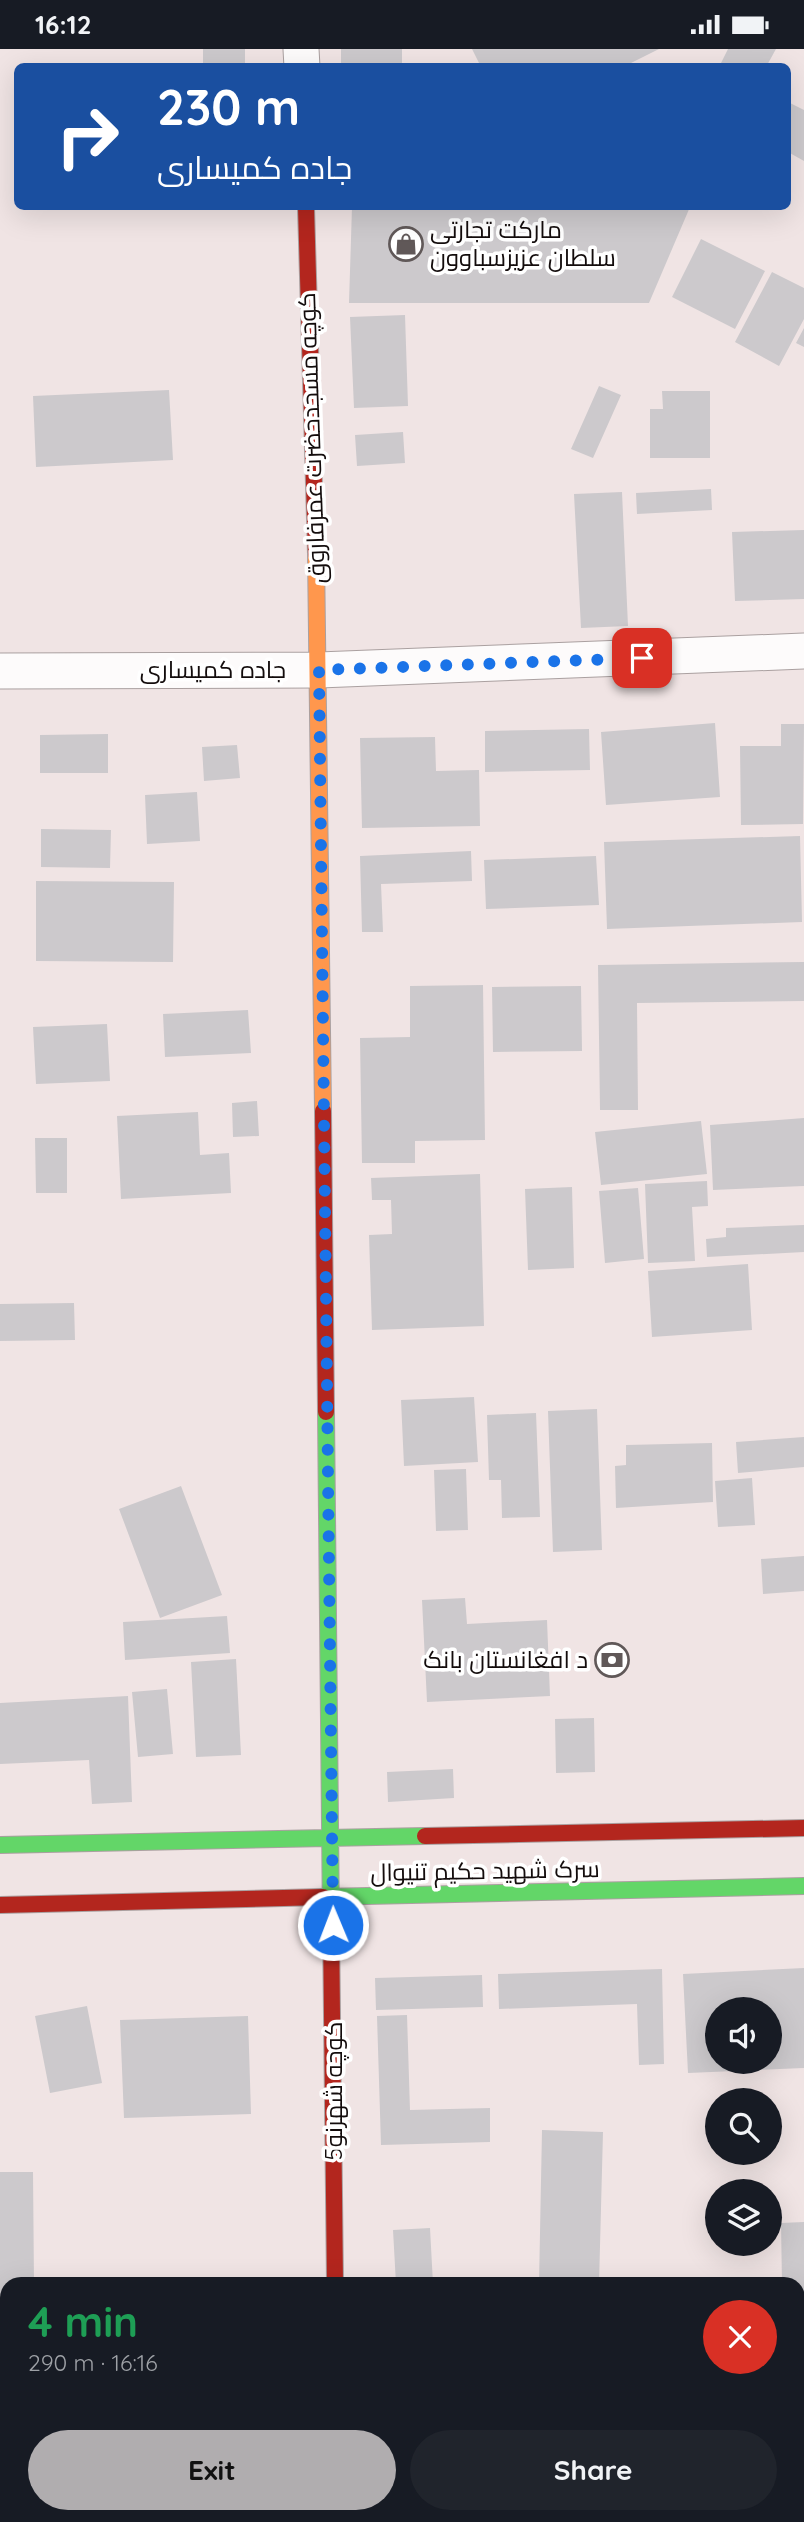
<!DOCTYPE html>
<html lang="en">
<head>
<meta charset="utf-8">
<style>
	body { margin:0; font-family:Quicksand,Cairo,sans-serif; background:#20242c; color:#f1f3f6; height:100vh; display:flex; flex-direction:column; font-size:26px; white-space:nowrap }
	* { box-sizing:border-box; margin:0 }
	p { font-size:23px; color:#9ea1a6 }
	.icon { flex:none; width:38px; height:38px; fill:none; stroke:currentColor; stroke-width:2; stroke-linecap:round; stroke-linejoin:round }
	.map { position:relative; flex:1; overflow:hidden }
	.panel { position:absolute; left:0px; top:2228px; width:805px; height:247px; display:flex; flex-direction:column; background:#171b24; border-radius:21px 21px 0 0; box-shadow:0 7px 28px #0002 }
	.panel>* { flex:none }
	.hud { position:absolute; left:14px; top:14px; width:777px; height:147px; border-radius:10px; box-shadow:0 7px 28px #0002; background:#1a4fa0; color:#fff; overflow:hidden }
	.buttons { position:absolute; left:705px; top:1948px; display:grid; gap:14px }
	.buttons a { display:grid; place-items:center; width:77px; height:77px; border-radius:50%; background:#171b24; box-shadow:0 7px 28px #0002; font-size:35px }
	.pin { position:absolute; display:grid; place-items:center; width:60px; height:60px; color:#fff; margin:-30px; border-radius:14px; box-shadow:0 4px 10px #0006 }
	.me { position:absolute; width:77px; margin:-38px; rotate:359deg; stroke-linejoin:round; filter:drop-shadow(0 0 5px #0008) }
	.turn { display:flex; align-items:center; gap:24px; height:147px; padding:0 28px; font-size:32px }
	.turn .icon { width:91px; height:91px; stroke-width:2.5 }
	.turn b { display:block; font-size:49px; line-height:60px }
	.round { display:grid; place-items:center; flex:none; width:74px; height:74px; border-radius:37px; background:#20242c }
	.headline { display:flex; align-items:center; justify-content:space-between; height:119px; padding:0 28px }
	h1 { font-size:42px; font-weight:800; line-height:52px; color:#1e9e55 }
	.button { display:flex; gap:14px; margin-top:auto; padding:14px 28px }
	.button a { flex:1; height:80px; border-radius:42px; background:#b0adaf; color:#111; font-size:28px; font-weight:800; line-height:80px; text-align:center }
	.button a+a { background:#20242c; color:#f1f3f6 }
	.status { display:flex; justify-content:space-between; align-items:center; height:49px; padding:0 35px; background:#171b24; direction:ltr }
	.status svg { height:19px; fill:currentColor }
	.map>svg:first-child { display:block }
</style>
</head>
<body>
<div class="status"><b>16:12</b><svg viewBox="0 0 49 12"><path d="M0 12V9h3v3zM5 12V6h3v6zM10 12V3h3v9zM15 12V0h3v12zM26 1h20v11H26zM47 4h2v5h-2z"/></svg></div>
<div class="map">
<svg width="804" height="2473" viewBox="0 0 804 2473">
	<rect width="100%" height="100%" fill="#f0e4e4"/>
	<path fill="#ccc9cc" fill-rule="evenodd" d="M203 0H245V18H203Z
		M341 0H402V18H341Z
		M472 0H659L623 18H481Z
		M728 0H776L766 18H719Z
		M788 53 804 61V112L788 103Z
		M205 158H232V160L205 161Z
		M352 158H690L649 254H349Z
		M701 190 765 222 735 280 672 248Z
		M772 223 804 239V270L779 317 735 293Z
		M405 266 408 357 354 359 350 268Z
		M804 279V298L796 294Z
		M599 337 621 346 593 409 571 400Z
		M169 341 173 411 36 418 33 347Z
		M662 342H710V409H650V360H663Z
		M403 383 405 414 357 417 355 386Z
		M711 440 712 461 637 465 636 444Z
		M622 443 628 577 581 579 574 445Z
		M804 481V550L735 552 732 483Z
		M715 674 720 748 606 756 601 683Z
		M781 675H804L803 775 741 776 740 697H781Z
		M589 680 590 721 485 723V682Z
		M108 685V724H40V686Z
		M435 688 436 722 479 721 480 777 362 779 360 689Z
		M237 696 240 729 204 732 202 698Z
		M197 743 200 792 147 795 145 746Z
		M41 780 111 781 110 819 41 818Z
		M800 787 802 873 607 880 604 793Z
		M471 802 472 832 381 835 383 883H362L360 807Z
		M596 807 599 856 486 860 484 811Z
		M36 832 174 833 173 913 36 912Z
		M804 913V952L637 954 638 1061H600L598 916Z
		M483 936 485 1091 415 1092V1114H362L360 989 410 988V937Z
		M581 937 582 1002 493 1003 492 938Z
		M248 961 251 1004 165 1008 163 965Z
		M107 975 110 1032 36 1035 33 978Z
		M257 1052 259 1087 233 1088 232 1054Z
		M198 1063 200 1106 229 1104 231 1144 121 1150 117 1067Z
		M804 1069V1137L713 1141 710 1076Z
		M701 1072 707 1125 601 1136 595 1083Z
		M35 1089H67V1144H36Z
		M480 1125 484 1277 372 1281 369 1186 392 1185 391 1151H372L371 1129Z
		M707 1132 708 1157 692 1158 695 1212 648 1214 645 1135Z
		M572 1138 574 1219 528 1221 525 1140Z
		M638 1139 644 1210 605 1214 599 1142Z
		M804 1176V1203L707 1208 706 1190 726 1188V1179Z
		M748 1215 752 1281 652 1288 648 1222Z
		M74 1254 75 1291 0 1292V1255Z
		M474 1348 478 1413 404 1417 401 1351Z
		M597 1360 602 1501 553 1503 548 1362Z
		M536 1364 540 1468 502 1469 501 1431H489L487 1366Z
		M804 1388V1418L738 1424 736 1393Z
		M712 1394 713 1453 616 1459 615 1417 626 1416V1396Z
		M466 1420 468 1481 436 1482 434 1421Z
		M752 1429 755 1476 718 1478 715 1432Z
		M181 1437 222 1546 160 1569 119 1460Z
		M804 1507V1542L763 1545 761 1510Z
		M465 1549 467 1575 547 1571 550 1647 427 1653 422 1551Z
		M227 1567 230 1604 125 1611 123 1573Z
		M236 1610 241 1706 196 1708 191 1613Z
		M167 1640 173 1705 138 1708 132 1643Z
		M128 1647 132 1753 92 1755 89 1711 0 1715V1654Z
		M594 1669 595 1723 556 1724 555 1670Z
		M453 1720 454 1749 388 1753 387 1723Z
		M804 1919V2019L688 2024 683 1925ZM718 1960H770V2012H718Z
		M662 1920 664 2015 639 2016 637 1955 499 1960 498 1925Z
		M482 1926 483 1958 376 1961 375 1929Z
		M87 1957 102 2034 50 2044 35 1967Z
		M407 1966 410 2061 490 2059V2093L381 2096 377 1967Z
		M248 1967 251 2065 124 2069 120 1971Z
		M542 2081 603 2083 599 2235H539Z
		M0 2123H33L34 2235H7V2308H0Z
		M804 2173V2242H798V2235H782L781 2174Z
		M430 2179 433 2235H396L393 2181Z
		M798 2427H804V2455H798Z
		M153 2468H272V2473H153Z"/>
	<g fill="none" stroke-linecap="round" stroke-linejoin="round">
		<g stroke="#aaa0a0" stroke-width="37">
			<path id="street" d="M301 0 302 18
				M0 622 319 621 804 602
				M336 2468V2473"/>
		</g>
		<g stroke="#aaa0a0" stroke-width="18">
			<path id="fast" d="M326 1363 331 1877
				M0 1796 425 1787
				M323 1848 804 1837"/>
		</g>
		<g stroke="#aaa0a0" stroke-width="18">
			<path id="slow" d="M316 505 323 1062"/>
		</g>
		<g stroke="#aaa0a0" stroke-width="18">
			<path id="jam" d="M306 158 316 505
				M323 1062 326 1363
				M425 1787 804 1779
				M0 1856 323 1848
				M331 1877 335 2235"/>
		</g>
		<use href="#street" stroke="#fdfbfb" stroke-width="35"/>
		<use href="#fast" stroke="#63d668" stroke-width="16"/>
		<use href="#slow" stroke="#ff974d" stroke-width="16"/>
		<use href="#jam" stroke="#b3261e" stroke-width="16"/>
	</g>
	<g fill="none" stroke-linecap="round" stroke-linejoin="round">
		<path stroke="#1a73e8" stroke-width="12" stroke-dasharray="0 21.6" d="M333 1876 319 621 642 609"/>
	</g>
	<defs>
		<g id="shop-ring" transform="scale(1.75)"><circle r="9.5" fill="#fff" stroke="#605858" stroke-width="1.5"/><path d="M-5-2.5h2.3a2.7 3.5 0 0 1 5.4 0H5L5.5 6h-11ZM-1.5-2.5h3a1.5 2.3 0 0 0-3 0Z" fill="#605858"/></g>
		<g id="bank-ring" transform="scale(1.75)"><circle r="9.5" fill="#fff" stroke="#605858" stroke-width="1.5"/><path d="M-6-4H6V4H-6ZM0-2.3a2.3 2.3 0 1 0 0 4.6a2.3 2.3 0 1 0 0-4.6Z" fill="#605858"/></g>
	</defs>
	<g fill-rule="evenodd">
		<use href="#shop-ring" x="406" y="195"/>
		<use href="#bank-ring" x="612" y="1611"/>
	</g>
	<g text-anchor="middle" stroke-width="7" stroke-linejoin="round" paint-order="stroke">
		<g font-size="24" fill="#130c0c" stroke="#fff" text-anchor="start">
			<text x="430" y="189">مارکت تجارتی<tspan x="430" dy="28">سلطان عزیزسباوون</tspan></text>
			<text x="588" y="1619" text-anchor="end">د افغانستان بانک</text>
		</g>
		<g font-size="24" fill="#130c0c" stroke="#fff">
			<text transform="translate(312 389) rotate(-92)" y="8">کوچه مسجدحضرت عمرفاروق</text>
			<text x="213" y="629">جاده کمیساری</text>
			<text transform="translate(485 1822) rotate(-1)" y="8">سرک شهید حکیم تنیوال</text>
			<text transform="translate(334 2042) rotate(-90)" y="8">کوچه شهرنو5</text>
		</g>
	</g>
</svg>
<div class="buttons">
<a><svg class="icon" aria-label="sound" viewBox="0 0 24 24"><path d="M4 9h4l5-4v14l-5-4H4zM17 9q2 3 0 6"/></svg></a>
<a><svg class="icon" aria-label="search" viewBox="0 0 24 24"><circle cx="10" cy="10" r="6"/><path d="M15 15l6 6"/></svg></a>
<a><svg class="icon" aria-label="layers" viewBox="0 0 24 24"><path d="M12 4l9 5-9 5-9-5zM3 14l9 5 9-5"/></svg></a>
</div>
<div class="pin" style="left:642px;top:609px;background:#d93025"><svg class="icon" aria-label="arrive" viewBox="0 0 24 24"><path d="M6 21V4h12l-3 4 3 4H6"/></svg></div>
<svg class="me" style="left:333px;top:1876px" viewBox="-20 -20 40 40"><circle r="17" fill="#1a73e8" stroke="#fff" stroke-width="3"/><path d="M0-11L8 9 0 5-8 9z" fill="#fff"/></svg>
<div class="hud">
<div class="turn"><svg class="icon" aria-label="right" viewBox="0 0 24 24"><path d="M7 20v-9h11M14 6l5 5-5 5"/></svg><div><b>230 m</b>جاده کمیساری</div></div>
</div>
<section class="panel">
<div class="headline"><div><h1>4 min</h1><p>290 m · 16:16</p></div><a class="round" style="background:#d93025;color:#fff"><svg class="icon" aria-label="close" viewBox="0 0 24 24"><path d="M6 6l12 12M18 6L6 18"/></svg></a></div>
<div class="button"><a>Exit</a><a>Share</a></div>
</section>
</div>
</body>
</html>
